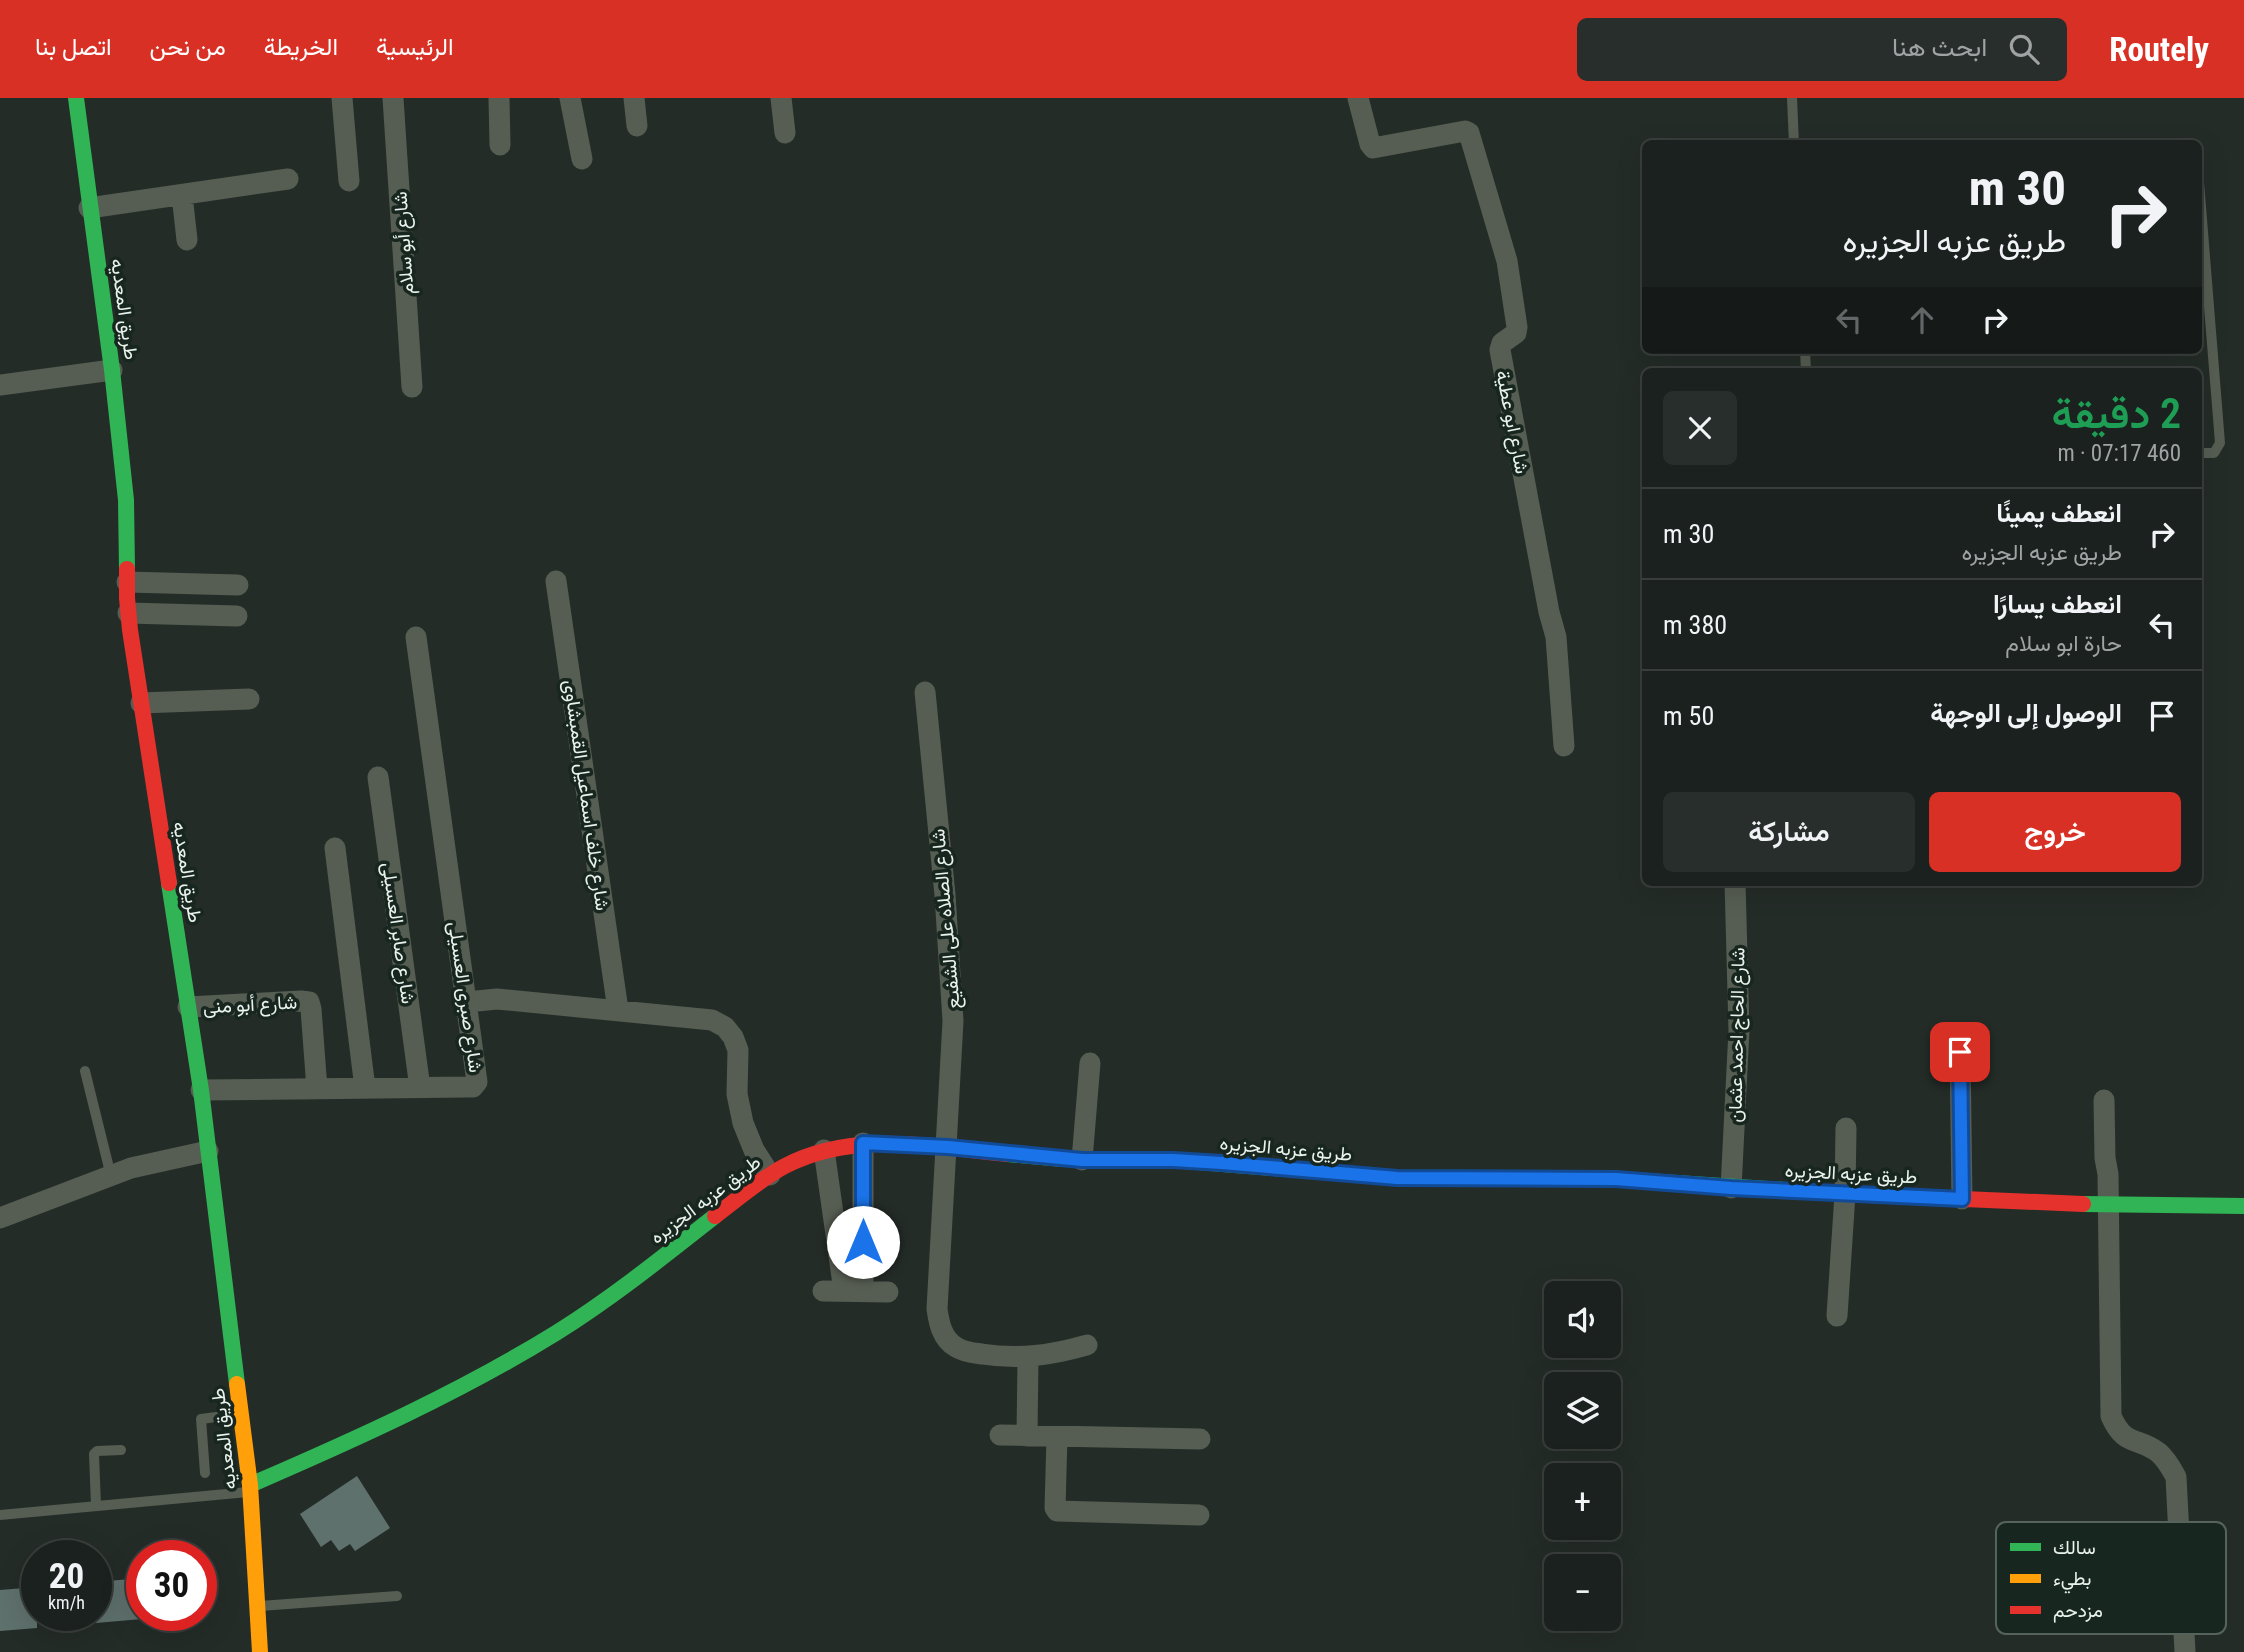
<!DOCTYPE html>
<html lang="ar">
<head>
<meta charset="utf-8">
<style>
	body { margin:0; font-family:"Roboto Condensed",Vazirmatn,sans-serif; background:#282e2b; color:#f1f3f6; direction:rtl; height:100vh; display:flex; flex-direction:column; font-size:26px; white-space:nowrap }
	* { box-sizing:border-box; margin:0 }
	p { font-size:23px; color:#a0a3a4 }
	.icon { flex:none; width:38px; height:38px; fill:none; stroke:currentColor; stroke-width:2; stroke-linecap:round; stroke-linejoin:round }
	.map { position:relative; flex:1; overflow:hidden; direction:ltr }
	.panel { position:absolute; left:1642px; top:270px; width:560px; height:518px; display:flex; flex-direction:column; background:#1b211e; border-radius:10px; box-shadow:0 7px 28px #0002,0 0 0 2px #393e3c; direction:rtl }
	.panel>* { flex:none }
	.hud { position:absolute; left:1642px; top:42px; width:560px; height:214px; border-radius:10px; box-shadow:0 7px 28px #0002,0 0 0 2px #393e3c; direction:rtl; background:#1b211e; color:#f1f3f6; overflow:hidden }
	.buttons { position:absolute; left:1544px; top:1183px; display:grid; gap:14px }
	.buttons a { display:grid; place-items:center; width:77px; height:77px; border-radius:10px; background:#1b211e; box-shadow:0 7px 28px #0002,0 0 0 2px #393e3c; font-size:35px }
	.speed { position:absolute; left:21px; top:1442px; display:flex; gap:14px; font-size:35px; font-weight:700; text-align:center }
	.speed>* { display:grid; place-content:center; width:91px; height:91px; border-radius:50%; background:#1b211e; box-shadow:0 7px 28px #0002,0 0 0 2px #393e3c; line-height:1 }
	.speed small { font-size:18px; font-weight:400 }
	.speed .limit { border:10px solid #d22; background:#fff; color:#111 }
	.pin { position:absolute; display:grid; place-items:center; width:60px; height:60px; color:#fff; margin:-30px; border-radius:14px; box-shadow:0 4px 10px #0006 }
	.me { position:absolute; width:77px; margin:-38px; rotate:0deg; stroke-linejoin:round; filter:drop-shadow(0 0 5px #0008) }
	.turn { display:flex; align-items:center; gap:24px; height:147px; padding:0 21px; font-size:32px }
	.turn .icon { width:91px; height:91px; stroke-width:2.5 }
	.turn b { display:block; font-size:49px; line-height:60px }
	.lanes { display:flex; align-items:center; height:66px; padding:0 21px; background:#0003; justify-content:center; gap:35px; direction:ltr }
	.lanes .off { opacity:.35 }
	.round { display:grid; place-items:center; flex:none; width:74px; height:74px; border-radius:10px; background:#282e2b }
	.summary { display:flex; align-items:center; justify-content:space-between; height:119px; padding:0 21px }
	h1 { font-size:42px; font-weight:600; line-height:52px; color:#1e9e55 }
	.primary-button { display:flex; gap:14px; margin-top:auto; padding:14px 21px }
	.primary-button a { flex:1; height:80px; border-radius:10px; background:#d93025; color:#fff; font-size:28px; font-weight:600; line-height:80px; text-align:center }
	.primary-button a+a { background:#282e2b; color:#f1f3f6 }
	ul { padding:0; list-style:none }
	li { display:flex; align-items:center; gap:21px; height:91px; padding:0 21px; border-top:2px solid #393e3c }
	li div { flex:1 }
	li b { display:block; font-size:26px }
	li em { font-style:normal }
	header { display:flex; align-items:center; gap:42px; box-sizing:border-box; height:98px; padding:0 35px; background:#d93025; color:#fff }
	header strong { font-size:33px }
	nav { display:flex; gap:38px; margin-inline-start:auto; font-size:24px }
	.search { width:490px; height:63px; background:#282e2b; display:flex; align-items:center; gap:18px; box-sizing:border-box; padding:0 24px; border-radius:10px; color:#a0a3a4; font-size:26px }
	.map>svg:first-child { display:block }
</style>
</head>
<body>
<header>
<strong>Routely</strong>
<div class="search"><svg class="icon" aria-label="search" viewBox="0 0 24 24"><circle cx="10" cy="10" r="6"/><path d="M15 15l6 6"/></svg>ابحث هنا</div>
<nav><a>الرئيسية</a><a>الخريطة</a><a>من نحن</a><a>اتصل بنا</a></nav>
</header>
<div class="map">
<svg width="2244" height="1554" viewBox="0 0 2244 1554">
	<rect width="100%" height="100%" fill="#242c28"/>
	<path fill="#5f716d" d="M357 1378 390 1430 355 1453 350 1446 339 1453 331 1442 321 1449 300 1416Z
		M142 1480V1521L96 1525V1484Z
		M37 1489V1530L0 1533V1492Z"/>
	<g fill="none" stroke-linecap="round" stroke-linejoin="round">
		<path stroke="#565d52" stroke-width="10" d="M1792 0 1794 46
			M2198 72 2220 345 2214 355H2198
			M1805 252 1806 273
			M85 973 111 1078
			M205 1375 201 1321 239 1316
			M96 1408 94 1356 97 1353 121 1352
			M0 1417 248 1394
			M260 1508 397 1498"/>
		<path stroke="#565d52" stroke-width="21" d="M342 0 349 83
			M393 0 412 289
			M499 0 500 47
			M570 0 582 61
			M634 0 637 28
			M781 0 785 35
			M1358 0 1370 46 1373 50 1465 33 1469 35 1507 163 1517 229 1516 235 1502 245 1500 252 1549 514 1556 539 1564 648
			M182 97 187 142
			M89 110 288 81
			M0 287 112 272
			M556 483 618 912
			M127 484 238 487
			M128 515 237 518
			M925 594 945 797 953 923 937 1211C939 1225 942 1241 956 1249 963 1254 974 1255 982 1256 1019 1262 1052 1257 1087 1247
			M141 605 249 601
			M378 679 420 990
			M335 750 365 990
			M467 904 497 901 712 922 725 929 733 939 738 952 737 996 743 1025 754 1052 770 1077
			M188 909 301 903 309 904 311 911 317 991
			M1960 954 1962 1101
			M201 992 466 989H473L477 984 416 539
			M2104 1002 2105 1060 2108 1076 2111 1318C2125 1350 2138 1338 2159 1355 2167 1362 2171 1370 2176 1379L2185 1554
			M824 1052 844 1193
			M1082 1062 1090 965
			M1731 1090 1739 932 1735 784
			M0 1120 131 1070 208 1053
			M823 1193 888 1194
			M863 1194V1045
			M1837 1218 1845 1096 1846 1030
			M1000 1337 1200 1341
			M1027 1338 1028 1259
			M1057 1339 1055 1410 1057 1413 1199 1417"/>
		<path stroke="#30b455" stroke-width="16" d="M76 0 112 272 126 402 127 471
			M169 785 201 992 237 1286
			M1007 1056 1063 1061 1173 1062 1397 1080 1616 1081 1846 1096
			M2083 1106 2244 1108
			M250 1387C354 1342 459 1295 556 1235 612 1200 663 1159 715 1118"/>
		<path stroke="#ff9f0a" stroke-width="16" d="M237 1286 250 1387 260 1554"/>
		<path stroke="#e5322d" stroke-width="16" d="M127 471V500L130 532 169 785
			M1846 1096 2083 1106
			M715 1118C738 1101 760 1081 785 1068 854 1032 933 1049 1007 1056"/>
	</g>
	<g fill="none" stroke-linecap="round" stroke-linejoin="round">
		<g stroke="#114b97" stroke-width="18">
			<path id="route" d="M863 1144V1045L948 1049 1082 1062H1173L1222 1065 1397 1080 1616 1081 1731 1090 1962 1101 1960 954"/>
		</g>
		<use href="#route" stroke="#1a73e8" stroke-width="12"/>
	</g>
	<g text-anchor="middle" stroke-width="7" stroke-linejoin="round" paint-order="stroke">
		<g font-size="19" fill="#e9f2ec" stroke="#17261e">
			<text transform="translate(403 145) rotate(-94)" y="7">شارع أبو سلام</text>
			<text transform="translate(125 211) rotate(82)" y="7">طريق المعديه</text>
			<text transform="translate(1513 324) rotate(79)" y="7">شارع ابو عطية</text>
			<text transform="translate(587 697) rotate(82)" y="7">شارع خلف اسماعيل القمبشاوى</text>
			<text transform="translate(188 774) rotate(81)" y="7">طريق المعديه</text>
			<text transform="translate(945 821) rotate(-95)" y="7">شارع الصلاه على الشفيع</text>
			<text transform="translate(399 835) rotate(82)" y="7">شارع صابر العسيلى</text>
			<text transform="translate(466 899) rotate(82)" y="7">شارع صبرى العسيلى</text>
			<text transform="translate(250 906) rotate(-3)" y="7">شارع أبو منى</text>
			<text transform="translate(1736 937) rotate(-89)" y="7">شارع الحاج احمد عثمان</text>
			<text transform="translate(1286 1050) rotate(5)" y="7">طريق عزبه الجزيره</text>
			<text transform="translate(1851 1075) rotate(3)" y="7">طريق عزبه الجزيره</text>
			<text transform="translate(705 1101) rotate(-37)" y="7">طريق عزبه الجزيره</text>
			<text transform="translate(223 1341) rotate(-97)" y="7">طريق المعديه</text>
		</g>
	</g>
	<rect x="1996" y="1424" width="230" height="112" rx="10" fill="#17261e" stroke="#56635c" stroke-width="2"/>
	<rect x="2010" y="1445" width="31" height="8" fill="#30b455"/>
	<rect x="2010" y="1476" width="31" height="9" fill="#ff9f0a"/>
	<rect x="2010" y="1508" width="31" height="8" fill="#e5322d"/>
	<g font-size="19" fill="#e9f2ec">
		<text x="2053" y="1456">سالك</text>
		<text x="2053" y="1487">بطيء</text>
		<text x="2053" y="1519">مزدحم</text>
	</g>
</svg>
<div class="buttons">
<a><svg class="icon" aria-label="sound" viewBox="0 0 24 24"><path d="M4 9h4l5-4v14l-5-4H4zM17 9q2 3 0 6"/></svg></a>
<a><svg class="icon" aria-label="layers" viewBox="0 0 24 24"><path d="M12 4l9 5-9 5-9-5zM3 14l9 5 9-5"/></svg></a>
<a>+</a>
<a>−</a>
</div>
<div class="speed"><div>20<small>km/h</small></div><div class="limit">30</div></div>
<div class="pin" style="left:1960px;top:954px;background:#d93025"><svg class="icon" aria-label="arrive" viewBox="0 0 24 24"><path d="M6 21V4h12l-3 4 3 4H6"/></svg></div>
<svg class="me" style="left:863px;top:1144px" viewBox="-20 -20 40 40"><circle r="19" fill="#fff"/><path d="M0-13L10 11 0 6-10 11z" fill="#1a73e8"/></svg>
<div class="hud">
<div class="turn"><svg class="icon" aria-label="right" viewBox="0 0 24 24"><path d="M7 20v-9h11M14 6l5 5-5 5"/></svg><div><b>30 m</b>طريق عزبه الجزيره</div></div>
<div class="lanes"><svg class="icon off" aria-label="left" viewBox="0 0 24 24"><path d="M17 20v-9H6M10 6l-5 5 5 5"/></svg><svg class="icon off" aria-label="ahead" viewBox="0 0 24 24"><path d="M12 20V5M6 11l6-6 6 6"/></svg><svg class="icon" aria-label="right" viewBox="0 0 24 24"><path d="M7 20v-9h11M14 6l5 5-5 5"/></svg></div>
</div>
<section class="panel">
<div class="summary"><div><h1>2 دقيقة</h1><p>460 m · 07:17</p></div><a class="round"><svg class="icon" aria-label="close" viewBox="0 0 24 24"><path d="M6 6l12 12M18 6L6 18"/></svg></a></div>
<ul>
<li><svg class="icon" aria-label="right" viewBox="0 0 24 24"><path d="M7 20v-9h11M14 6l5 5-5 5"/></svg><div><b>انعطف يمينًا</b><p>طريق عزبه الجزيره</p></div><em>30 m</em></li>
<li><svg class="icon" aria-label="left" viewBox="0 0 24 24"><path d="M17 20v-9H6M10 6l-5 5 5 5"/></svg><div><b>انعطف يسارًا</b><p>حارة ابو سلام</p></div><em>380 m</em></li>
<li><svg class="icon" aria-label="arrive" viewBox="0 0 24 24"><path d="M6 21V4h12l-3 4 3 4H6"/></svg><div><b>الوصول إلى الوجهة</b></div><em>50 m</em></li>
</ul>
<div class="primary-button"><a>خروج</a><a>مشاركة</a></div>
</section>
</div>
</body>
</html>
